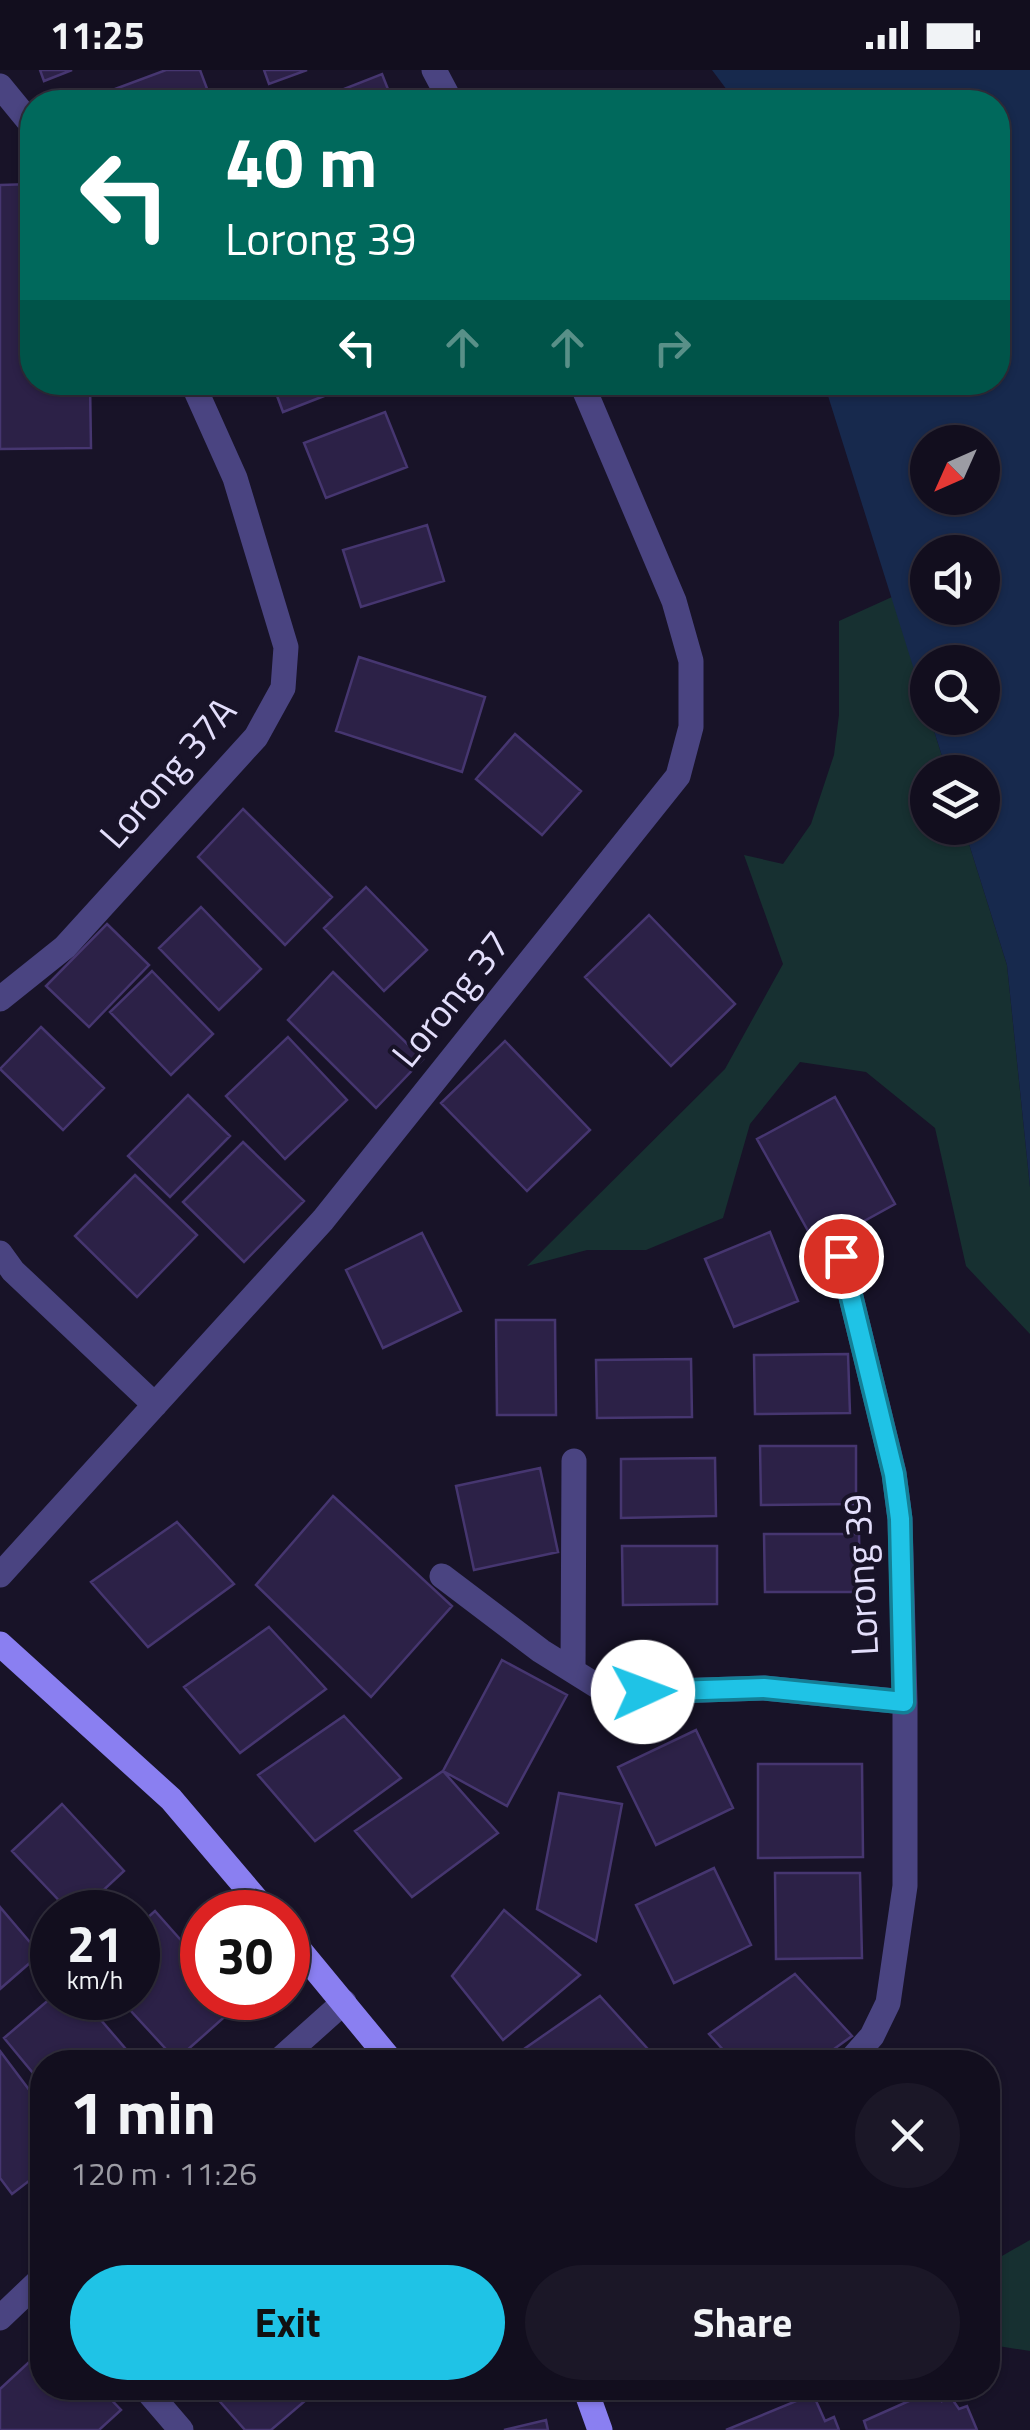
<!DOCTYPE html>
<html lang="en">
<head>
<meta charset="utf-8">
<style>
	body { margin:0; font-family:"Titillium Web",sans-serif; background:#1b1727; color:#f1f3f6; height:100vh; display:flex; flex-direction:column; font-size:38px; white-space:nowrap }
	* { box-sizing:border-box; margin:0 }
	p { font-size:32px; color:#9c9ca4 }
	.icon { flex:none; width:55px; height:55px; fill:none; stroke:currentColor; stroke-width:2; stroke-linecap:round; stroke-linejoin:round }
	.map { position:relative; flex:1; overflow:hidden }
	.panel { position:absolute; left:30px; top:1980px; width:970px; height:350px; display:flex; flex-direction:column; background:#120e1e; border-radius:40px; box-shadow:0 2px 8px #0004,0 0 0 2px #312e3c }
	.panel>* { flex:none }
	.guide { position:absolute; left:20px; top:20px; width:990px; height:305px; border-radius:40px; box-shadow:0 2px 8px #0004,0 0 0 2px #312e3c; background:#00695c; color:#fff; overflow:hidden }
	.needle { width:65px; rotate:225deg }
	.tools { position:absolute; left:910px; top:355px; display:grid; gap:20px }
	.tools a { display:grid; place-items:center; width:90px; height:90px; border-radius:50%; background:#120e1e; box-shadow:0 2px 8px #0004,0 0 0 2px #312e3c; font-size:50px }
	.speed { position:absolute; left:30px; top:1820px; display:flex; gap:20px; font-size:50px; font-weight:700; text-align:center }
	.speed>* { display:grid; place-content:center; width:130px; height:130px; border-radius:50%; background:#120e1e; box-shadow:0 2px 8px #0004,0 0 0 2px #312e3c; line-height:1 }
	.speed small { font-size:25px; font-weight:400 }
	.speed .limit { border:15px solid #d22; background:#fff; color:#111 }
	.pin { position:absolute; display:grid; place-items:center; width:85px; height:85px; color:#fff; margin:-42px; border:5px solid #fff; border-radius:50%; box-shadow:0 2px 10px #0007 }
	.me { position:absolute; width:110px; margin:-55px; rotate:88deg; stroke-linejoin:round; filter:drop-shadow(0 0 8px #0008) }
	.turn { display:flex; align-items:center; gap:35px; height:210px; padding:0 40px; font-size:45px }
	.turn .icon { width:130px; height:130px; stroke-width:2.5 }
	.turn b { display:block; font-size:70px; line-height:85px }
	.lanes { display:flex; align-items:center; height:95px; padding:0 40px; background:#0003; justify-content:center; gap:50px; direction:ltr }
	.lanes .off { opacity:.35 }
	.round { display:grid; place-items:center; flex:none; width:105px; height:105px; border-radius:52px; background:#1b1727 }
	.headline { display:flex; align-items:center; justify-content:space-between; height:170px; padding:0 40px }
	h1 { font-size:60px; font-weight:700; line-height:75px }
	.primary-button { display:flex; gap:20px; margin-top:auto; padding:20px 40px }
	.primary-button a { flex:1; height:115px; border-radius:60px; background:#1fc3e6; color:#111; font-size:40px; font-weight:700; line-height:115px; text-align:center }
	.primary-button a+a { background:#1b1727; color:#f1f3f6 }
	.status { display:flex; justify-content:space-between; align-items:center; height:70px; padding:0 50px; background:#120e1e; direction:ltr }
	.status svg { height:28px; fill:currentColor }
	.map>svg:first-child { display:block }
</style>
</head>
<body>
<div class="status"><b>11:25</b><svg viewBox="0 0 49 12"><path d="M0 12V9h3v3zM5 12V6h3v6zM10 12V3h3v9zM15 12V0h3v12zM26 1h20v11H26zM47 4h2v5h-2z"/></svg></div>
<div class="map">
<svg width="1030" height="2360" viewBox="0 0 1030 2360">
	<rect width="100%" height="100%" fill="#181328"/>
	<path fill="#173031" d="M892 527 947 702H928V758H964L1007 895 1030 1117V1264L966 1196 935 1058 866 1002 800 992 750 1054 723 1148 646 1180H587L527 1196 725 999 783 894 744 785 783 794 811 754 834 685 839 645V551Z
		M1030 2170V2281L998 2276 988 2279V2194Z"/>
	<path fill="#17294d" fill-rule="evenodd" d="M712 0H1030V1117L1007 895 964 758H982V702H947L930 648H982V592H928L927 641 824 313 998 312V32H736ZM928 372H982V428H928ZM928 482H982V538H928Z"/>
	<path fill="#2c2147" stroke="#463670" stroke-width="2.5" d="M40 0H72L44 11Z
		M166 0H200L212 32H120L115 19Z
		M264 0H307L269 14Z
		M382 4 393 32H311Z
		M32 114V312H90L91 378 0 379V115Z
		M272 312H360L283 342Z
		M385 342 407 397 326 428 304 373Z
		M427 455 444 511 361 537 343 480Z
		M359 587 485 627 462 702 336 661Z
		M515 664 581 721 542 765 476 709Z
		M243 739 332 827 285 875 198 787Z
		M366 817 427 880 384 921 324 858Z
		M201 837 261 899 219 940 159 878Z
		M649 845 735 934 671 996 585 907Z
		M107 854 149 895 89 957 46 916Z
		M152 901 213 964 171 1005 110 942Z
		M333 902 423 989 376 1038 288 950Z
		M41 957 104 1018 63 1060 0 999Z
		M288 967 347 1030 285 1089 226 1026Z
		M505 971 590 1060 527 1121 441 1033Z
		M188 1025 230 1066 170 1127 128 1086Z
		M835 1027 895 1134 817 1177 757 1069Z
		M243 1072 304 1131 244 1192 183 1132Z
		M135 1105 197 1165 137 1227 75 1166Z
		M770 1162 798 1231 734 1257 705 1189Z
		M422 1163 461 1241 383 1278 346 1200Z
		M496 1250H555L556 1345H497Z
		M848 1284 850 1343 755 1344 754 1285Z
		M691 1289 692 1347 597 1348 596 1290Z
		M760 1376H856V1434L761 1435Z
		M715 1388 716 1446 621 1448V1389Z
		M540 1398 558 1482 474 1500 456 1416Z
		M333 1426 452 1536 371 1627 256 1515Z
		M177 1452 234 1514 148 1577 91 1512Z
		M764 1464H859L860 1522H765Z
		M622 1476H717V1534L623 1535Z
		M269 1557 326 1619 240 1683 184 1617Z
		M502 1590 567 1625 507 1736 443 1701Z
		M344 1646 401 1708 315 1771 258 1705Z
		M696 1660 733 1738 656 1775 618 1697Z
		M758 1694H862L863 1787 758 1788Z
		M443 1701 498 1763 412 1827 355 1761Z
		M559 1723 622 1734 596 1871 537 1839Z
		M62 1734 124 1801 80 1842H70L12 1781Z
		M714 1798 751 1875 674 1913 636 1835Z
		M775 1803H860L862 1888 776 1889Z
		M0 1837 40 1884 0 1919Z
		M504 1840 580 1905 503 1970 452 1906Z
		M155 1841 202 1894V1928H233L239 1934 176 1990 119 1928H138V1856Z
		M795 1904 852 1966 816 1992H734L709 1964Z
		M600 1926 656 1988 650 1992H520L514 1986Z
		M52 1927 82 1928 137 1992H42V2014L4 1968Z
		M0 1981 42 2037V2101L12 2124 0 2108Z
		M42 2280V2318H100L121 2340 99 2360H0V2319Z
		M208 2318H320L271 2360H245Z
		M938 2318 942 2331 950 2326 959 2339 967 2336 977 2360H867L864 2351Z
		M813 2324 825 2351 834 2347 839 2360H726Z
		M546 2350 548 2360H504Z"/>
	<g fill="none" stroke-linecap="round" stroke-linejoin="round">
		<path stroke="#4a4481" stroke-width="25" d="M434 0 451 32
			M0 16 32 55
			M0 929 65 877 256 667 283 618 286 577 235 408 192 312
			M0 1183 13 1201 155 1335
			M841 1186 894 1403 900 1449 905 1632V1816L888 1933 872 1966 849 1992
			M0 1505 323 1150 678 706 691 657V591L674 531 581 312
			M442 1506 541 1581 597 1616 643 1622 764 1618 905 1632
			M573 1601 574 1391
			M277 1992 344 1932
			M0 2248 42 2208
			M145 2318 181 2360"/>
		<path stroke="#8a7ff1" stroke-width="25" d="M0 1574 171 1729 267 1842
			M288 1866 392 1992
			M585 2318 600 2360"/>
	</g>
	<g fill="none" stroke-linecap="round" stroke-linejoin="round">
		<g stroke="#147f96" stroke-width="25">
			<path id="route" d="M643 1622 764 1618 904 1632 900 1449 894 1404 841 1186"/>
		</g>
		<use href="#route" stroke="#1fc3e6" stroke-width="18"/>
	</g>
	<g text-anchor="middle" stroke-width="8" stroke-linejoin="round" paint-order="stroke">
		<g font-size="38" fill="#e3defb" stroke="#181328">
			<text transform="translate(168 703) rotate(-49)" y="13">Lorong 37A</text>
			<text transform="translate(451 929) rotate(-51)" y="13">Lorong 37</text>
			<text transform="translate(861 1505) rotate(-93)" y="13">Lorong 39</text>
		</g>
	</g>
</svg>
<div class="tools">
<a><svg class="needle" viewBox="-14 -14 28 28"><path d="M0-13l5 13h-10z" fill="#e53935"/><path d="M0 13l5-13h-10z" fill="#9c9ca4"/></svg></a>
<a><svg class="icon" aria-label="sound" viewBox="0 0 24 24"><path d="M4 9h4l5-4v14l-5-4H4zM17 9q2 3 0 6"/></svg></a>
<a><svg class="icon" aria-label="search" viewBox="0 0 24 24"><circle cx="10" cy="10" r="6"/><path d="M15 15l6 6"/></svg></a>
<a><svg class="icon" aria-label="layers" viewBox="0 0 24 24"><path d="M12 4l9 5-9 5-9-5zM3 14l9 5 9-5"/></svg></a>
</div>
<div class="speed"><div>21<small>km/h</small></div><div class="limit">30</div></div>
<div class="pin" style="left:841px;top:1186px;background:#d93025"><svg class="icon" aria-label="arrive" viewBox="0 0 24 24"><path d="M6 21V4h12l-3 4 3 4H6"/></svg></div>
<svg class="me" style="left:643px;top:1622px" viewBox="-20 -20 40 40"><circle r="19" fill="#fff"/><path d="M0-13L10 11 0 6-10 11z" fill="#1fc3e6"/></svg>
<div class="guide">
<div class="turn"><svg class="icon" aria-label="left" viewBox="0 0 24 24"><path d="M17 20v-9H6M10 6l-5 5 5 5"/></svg><div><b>40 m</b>Lorong 39</div></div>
<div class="lanes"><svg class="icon" aria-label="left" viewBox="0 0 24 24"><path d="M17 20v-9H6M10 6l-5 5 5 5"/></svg><svg class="icon off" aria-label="ahead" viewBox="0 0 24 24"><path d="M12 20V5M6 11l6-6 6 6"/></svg><svg class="icon off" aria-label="ahead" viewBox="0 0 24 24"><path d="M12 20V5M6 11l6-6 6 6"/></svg><svg class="icon off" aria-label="right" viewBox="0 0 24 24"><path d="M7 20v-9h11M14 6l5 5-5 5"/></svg></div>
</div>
<section class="panel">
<div class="headline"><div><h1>1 min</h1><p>120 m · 11:26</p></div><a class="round"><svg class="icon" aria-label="close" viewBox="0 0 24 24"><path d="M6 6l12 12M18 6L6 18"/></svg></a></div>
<div class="primary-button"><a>Exit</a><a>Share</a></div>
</section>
</div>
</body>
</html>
